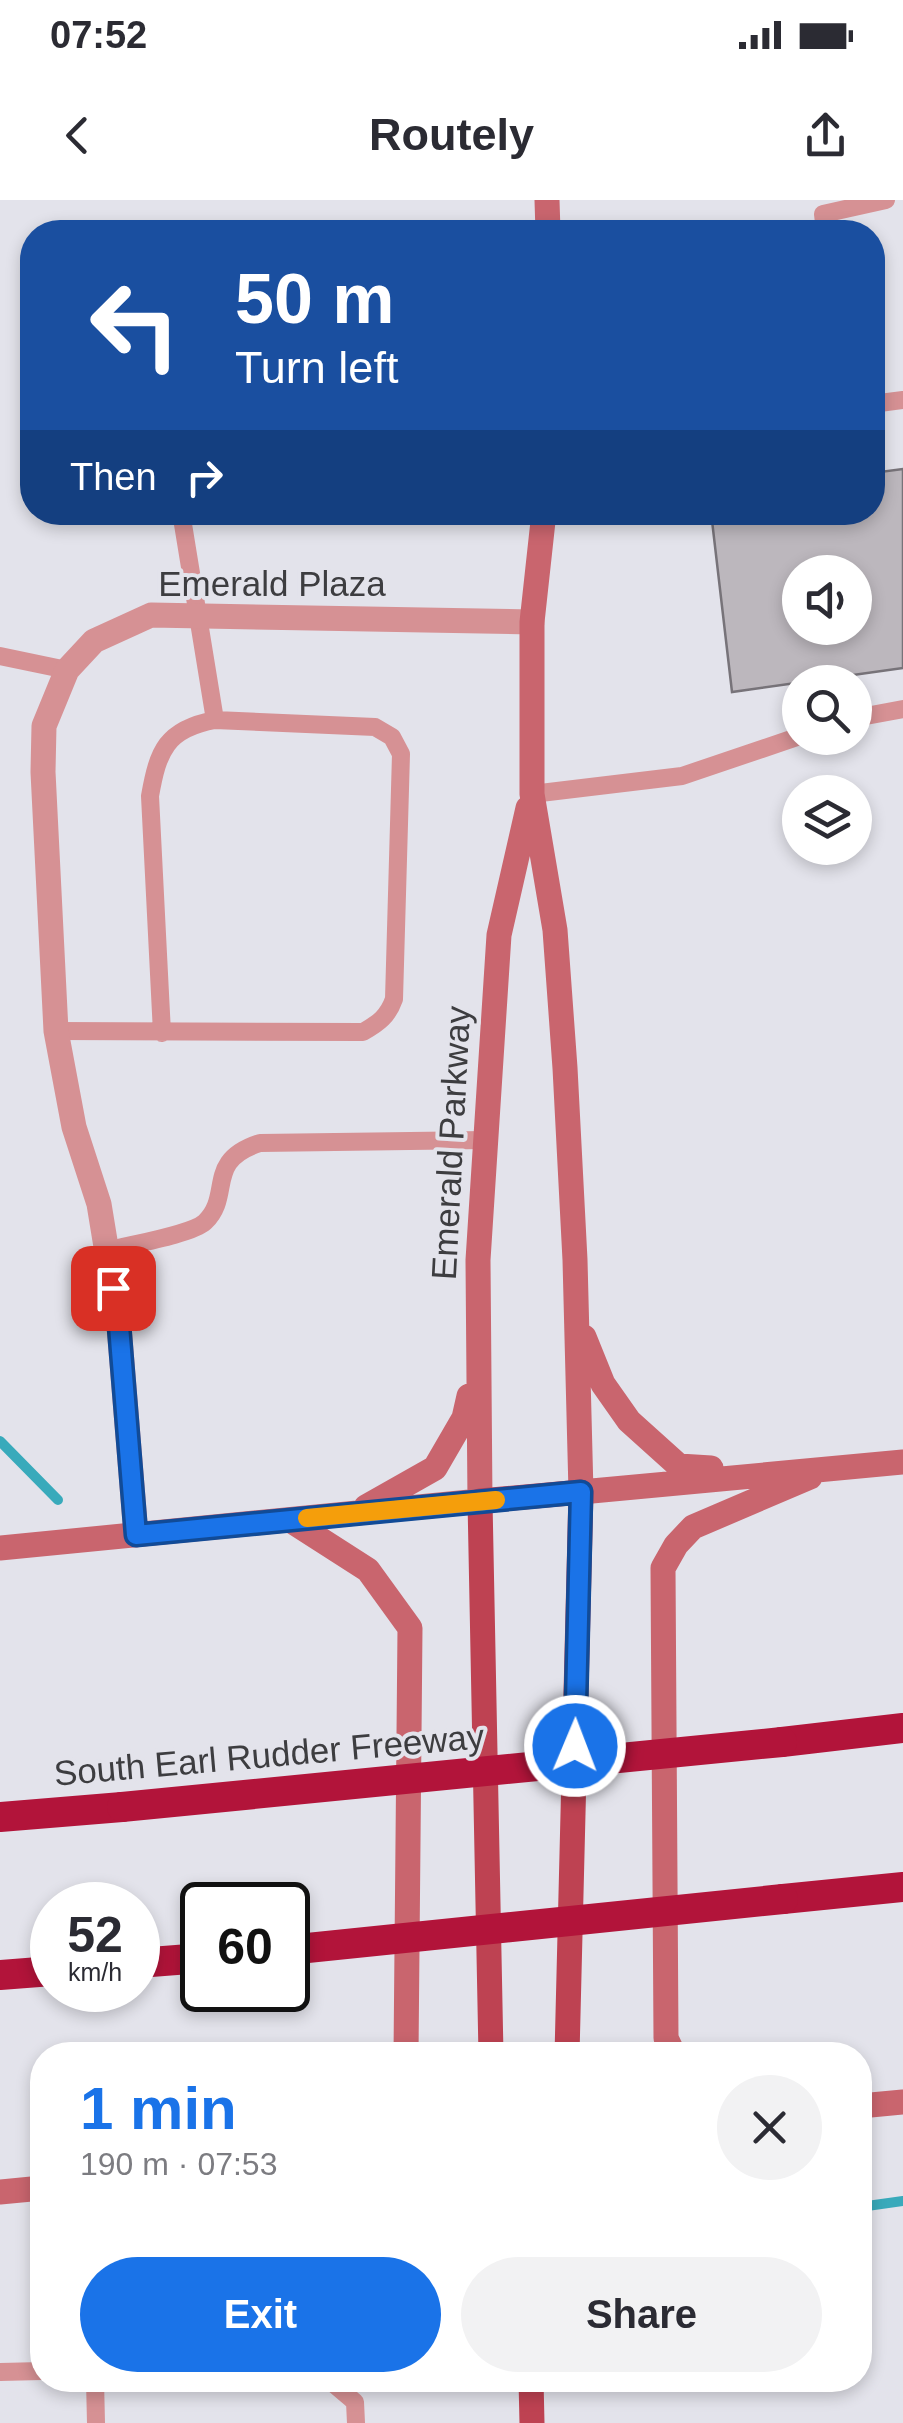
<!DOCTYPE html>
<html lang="en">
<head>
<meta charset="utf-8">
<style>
	body { margin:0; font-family:Arial,sans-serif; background:#f2f2f3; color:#2b2b33; height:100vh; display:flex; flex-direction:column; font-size:38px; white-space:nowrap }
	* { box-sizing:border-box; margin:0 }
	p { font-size:32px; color:#7c7c81 }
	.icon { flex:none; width:55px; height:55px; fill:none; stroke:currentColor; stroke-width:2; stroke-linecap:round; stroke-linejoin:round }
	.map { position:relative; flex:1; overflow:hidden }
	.sheet { position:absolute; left:30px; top:1842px; width:842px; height:350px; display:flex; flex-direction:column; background:#fff; border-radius:40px; box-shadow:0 5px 15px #0003 }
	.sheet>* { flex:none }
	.hud { position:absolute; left:20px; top:20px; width:865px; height:305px; border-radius:40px; box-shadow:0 5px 15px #0003; background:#1a4fa0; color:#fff; overflow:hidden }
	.tools { position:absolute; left:782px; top:355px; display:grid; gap:20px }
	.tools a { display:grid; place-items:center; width:90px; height:90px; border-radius:50%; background:#fff; box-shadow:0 5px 15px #0003; font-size:50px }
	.speed { position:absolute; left:30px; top:1682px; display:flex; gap:20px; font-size:50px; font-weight:700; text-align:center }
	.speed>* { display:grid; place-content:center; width:130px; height:130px; border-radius:50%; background:#fff; box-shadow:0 5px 15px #0003; line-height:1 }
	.speed small { font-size:25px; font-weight:400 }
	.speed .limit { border:5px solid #111; border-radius:15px; background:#fff; color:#111 }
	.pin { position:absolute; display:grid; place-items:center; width:85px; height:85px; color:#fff; margin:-42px; border-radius:20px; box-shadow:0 5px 15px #0006 }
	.me { position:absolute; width:110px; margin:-55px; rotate:1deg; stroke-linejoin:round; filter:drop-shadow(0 0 8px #0008) }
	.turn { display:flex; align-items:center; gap:35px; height:210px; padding:0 50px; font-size:45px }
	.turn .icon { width:130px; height:130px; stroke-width:2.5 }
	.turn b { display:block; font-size:70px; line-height:85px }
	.then { display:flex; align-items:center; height:95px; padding:0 50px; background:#0003; gap:20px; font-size:38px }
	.round { display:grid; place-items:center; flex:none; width:105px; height:105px; border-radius:52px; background:#f2f2f3 }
	.head { display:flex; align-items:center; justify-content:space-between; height:170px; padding:0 50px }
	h1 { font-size:60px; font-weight:600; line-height:75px; color:#1a73e8 }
	.action { display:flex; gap:20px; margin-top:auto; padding:20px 50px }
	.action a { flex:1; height:115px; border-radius:60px; background:#1a73e8; color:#fff; font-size:40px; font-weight:600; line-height:115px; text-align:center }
	.action a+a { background:#f2f2f3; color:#2b2b33 }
	.status { display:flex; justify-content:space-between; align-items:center; height:70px; padding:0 50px; background:#fff; direction:ltr }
	.status svg { height:28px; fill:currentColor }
	header { display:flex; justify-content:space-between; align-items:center; height:130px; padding:0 50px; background:#fff; font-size:45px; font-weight:600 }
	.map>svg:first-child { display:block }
</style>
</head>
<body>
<div class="status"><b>07:52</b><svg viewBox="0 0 49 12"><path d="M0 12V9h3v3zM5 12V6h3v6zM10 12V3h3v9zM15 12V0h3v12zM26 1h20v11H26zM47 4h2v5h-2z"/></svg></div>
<header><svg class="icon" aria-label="back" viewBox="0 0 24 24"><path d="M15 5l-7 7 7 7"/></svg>Routely<svg class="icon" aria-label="share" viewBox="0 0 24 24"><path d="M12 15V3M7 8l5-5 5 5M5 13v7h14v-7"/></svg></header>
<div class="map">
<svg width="903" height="2223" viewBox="0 0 903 2223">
	<rect width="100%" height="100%" fill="#e3e3eb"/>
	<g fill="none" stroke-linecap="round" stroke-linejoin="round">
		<path stroke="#39aabb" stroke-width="10" d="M0 1241 58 1300
			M860 2007 903 2001"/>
	</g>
	<path fill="#bcb7bd" stroke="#777379" stroke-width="2.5" fill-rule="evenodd" d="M903 269V468L732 492 711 312H872V273ZM800 372H855V428H800Z"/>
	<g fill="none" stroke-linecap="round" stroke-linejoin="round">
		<path stroke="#d69194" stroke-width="18" d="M825 32 823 14 886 0
			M872 204 903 200
			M181 312 215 520
			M181 315 289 312
			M0 456 67 470
			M855 518 903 509
			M532 594 682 576 800 536
			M56 831 363 832C379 823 388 816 394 799L401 554 392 537 375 527 215 520C166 529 158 551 150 596L162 833
			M106 1051C127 1045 191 1035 205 1022 233 995 204 961 260 943L485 940
			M0 2172 42 2171
			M95 2180 96 2223
			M329 2180 355 2202 356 2223"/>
		<path stroke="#d69194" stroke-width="25" d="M136 1335 119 1126 99 1004 74 927 56 831 43 572 44 526 67 470 94 441 151 415 532 422"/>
		<path stroke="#c9656e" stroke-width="25" d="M547 0 548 32
			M544 312 532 422V594L555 730 565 868 575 1060 581 1292 903 1262
			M584 1137 603 1184 629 1221 679 1266 711 1268
			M366 1307 435 1268 464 1218 469 1196
			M290 1320 368 1370 410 1428 406 1855
			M0 1348 480 1301 478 1060 499 735 528 608
			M674 1855 666 1838 663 1368 676 1345 693 1327 810 1277
			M860 1906 903 1902
			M0 1992 42 1988"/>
		<path stroke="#be4252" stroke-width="25" d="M491 1855 480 1301 581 1292 567 1855
			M531 2180 532 2223"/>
		<path stroke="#b2143a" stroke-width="30" d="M782 1542 903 1528
			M0 1617 122 1607
			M783 1699 903 1687
			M138 1763 202 1758
			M0 1775 52 1771"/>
		<path stroke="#b2143a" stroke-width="30" d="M122 1607 782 1542
			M288 1750 783 1699"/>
	</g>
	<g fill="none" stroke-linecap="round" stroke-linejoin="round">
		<g stroke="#114b97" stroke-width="25">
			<path id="route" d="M113 1088 119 1126 136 1335 581 1292 575 1546"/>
		</g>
		<use href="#route" stroke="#1a73e8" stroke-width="18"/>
		<path stroke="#f59e0b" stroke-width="18" d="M307 1318 496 1300"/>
	</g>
	<g text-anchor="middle" stroke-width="8" stroke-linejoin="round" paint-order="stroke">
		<g font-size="35" fill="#3d3d40" stroke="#e3e3eb">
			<text x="272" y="396">Emerald Plaza</text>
			<text transform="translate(451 943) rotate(-87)" y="12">Emerald Parkway</text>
			<text transform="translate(269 1555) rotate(-5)" y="12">South Earl Rudder Freeway</text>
		</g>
	</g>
</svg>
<div class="tools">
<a><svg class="icon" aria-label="sound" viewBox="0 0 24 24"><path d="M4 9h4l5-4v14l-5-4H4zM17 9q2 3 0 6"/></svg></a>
<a><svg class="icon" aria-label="search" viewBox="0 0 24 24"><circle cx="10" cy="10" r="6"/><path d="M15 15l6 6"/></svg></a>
<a><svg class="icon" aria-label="layers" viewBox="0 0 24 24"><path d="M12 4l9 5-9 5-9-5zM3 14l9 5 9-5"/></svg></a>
</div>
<div class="speed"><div>52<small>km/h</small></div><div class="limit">60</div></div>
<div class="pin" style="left:113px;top:1088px;background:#d93025"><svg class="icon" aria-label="arrive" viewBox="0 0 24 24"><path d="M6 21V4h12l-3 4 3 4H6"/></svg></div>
<svg class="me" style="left:575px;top:1546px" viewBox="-20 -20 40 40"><circle r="17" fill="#1a73e8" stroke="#fff" stroke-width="3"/><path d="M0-11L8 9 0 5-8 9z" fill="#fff"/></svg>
<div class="hud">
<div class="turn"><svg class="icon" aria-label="left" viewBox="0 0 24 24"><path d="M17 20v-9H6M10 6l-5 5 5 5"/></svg><div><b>50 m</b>Turn left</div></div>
<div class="then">Then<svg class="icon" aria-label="right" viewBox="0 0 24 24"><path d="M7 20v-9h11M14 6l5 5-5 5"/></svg></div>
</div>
<section class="sheet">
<div class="head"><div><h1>1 min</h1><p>190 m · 07:53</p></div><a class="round"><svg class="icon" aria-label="close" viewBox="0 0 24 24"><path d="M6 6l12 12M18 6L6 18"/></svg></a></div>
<div class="action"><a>Exit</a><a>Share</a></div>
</section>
</div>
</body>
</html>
